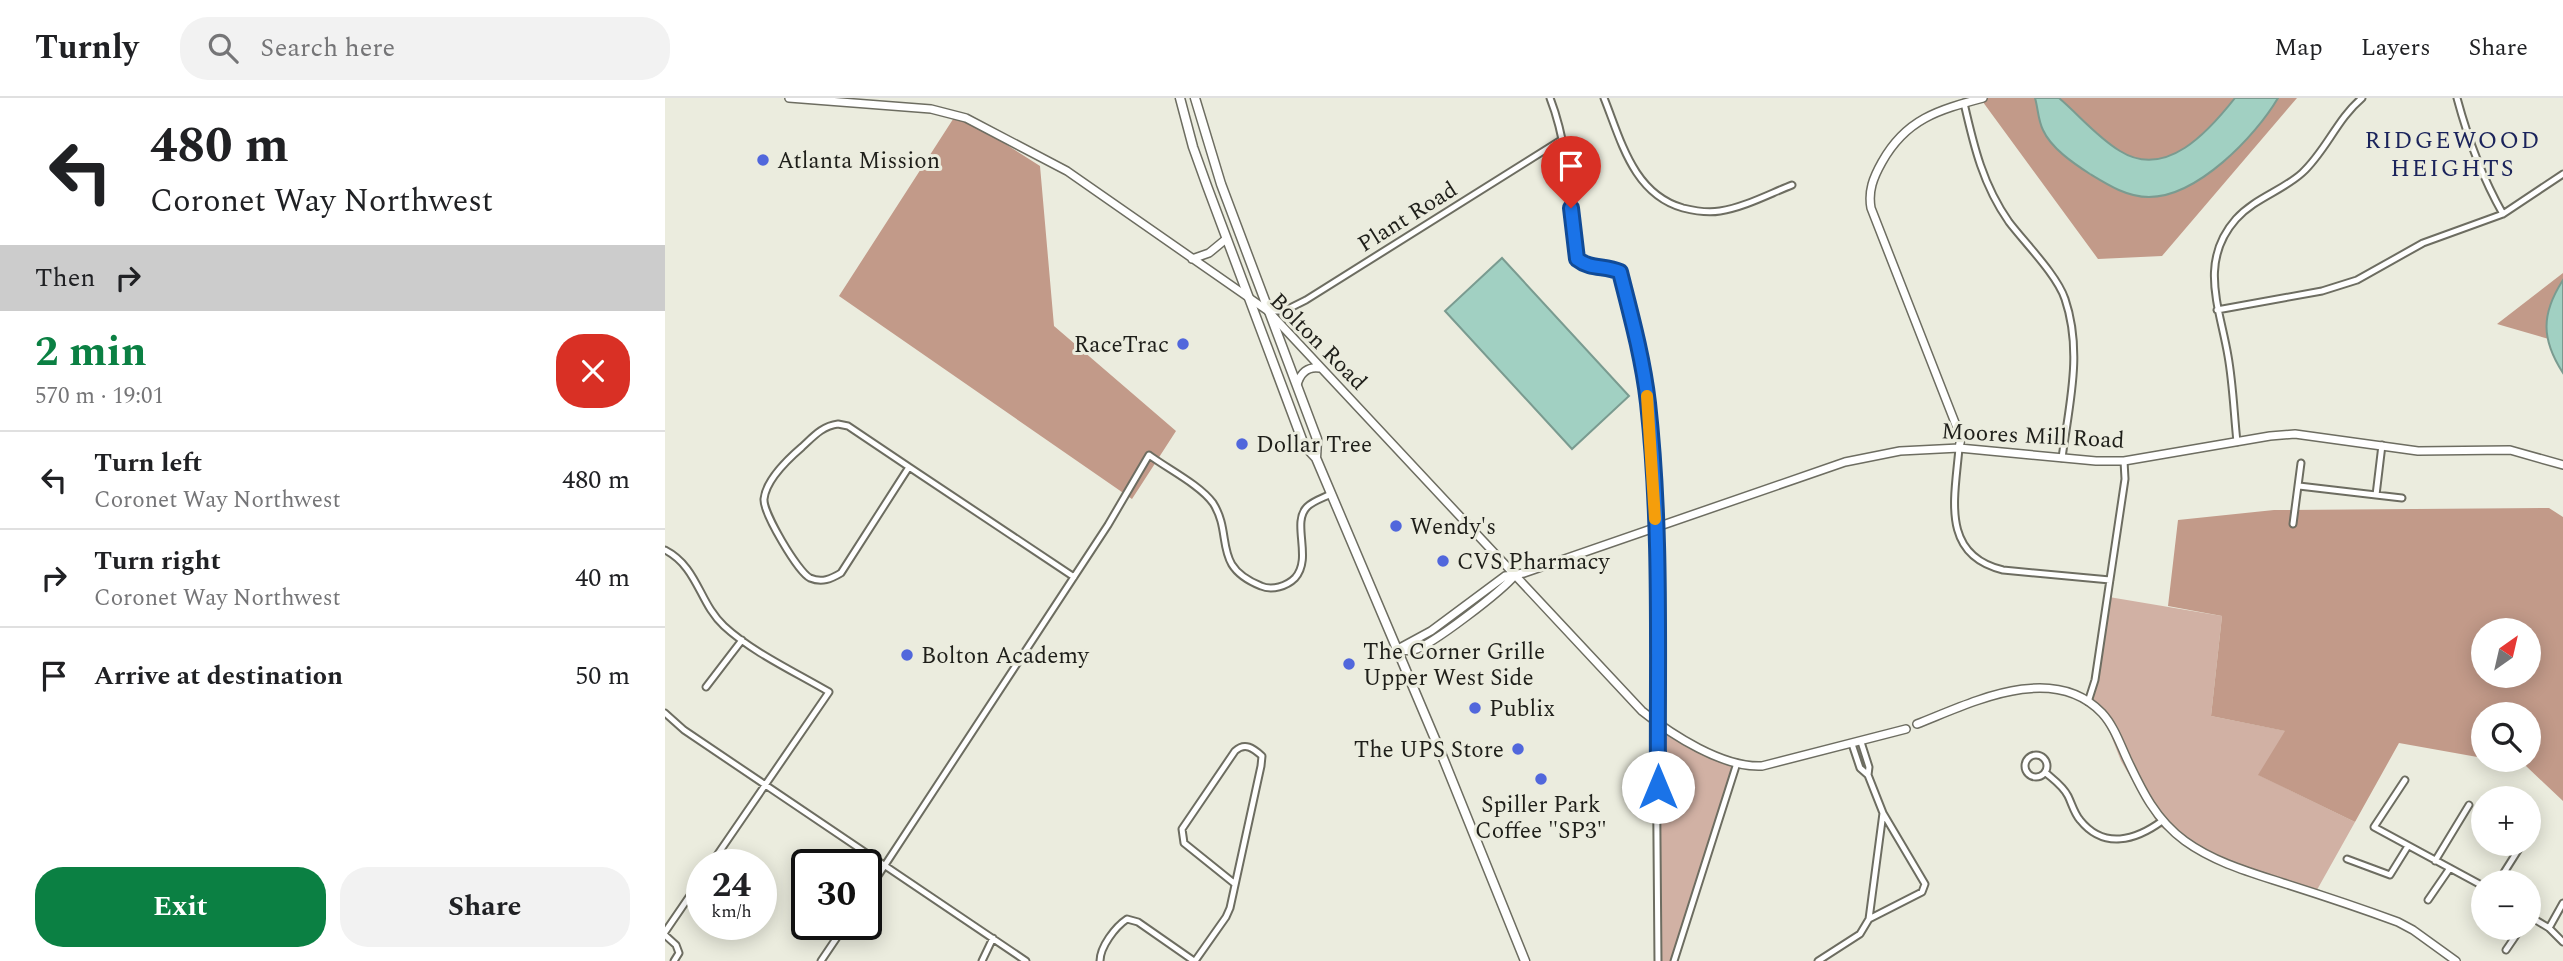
<!DOCTYPE html>
<html lang="en">
<head>
<meta charset="utf-8">
<style>
	body { margin:0; font-family:Spectral,serif; background:#f2f2f2; color:#202124; height:100vh; display:flex; flex-direction:column; font-size:26px; white-space:nowrap }
	* { box-sizing:border-box; margin:0 }
	p { font-size:23px; color:#757577 }
	.icon { flex:none; width:38px; height:38px; fill:none; stroke:currentColor; stroke-width:2; stroke-linecap:round; stroke-linejoin:round }
	.map { position:relative; flex:1; overflow:hidden }
	.side { display:flex; flex-direction:column; background:#fff; width:665px }
	.side>* { flex:none }
	.guide { background:#fff; color:#202124; overflow:hidden }
	.needle { width:46px; rotate:34deg }
	.tools { position:absolute; left:1806px; top:520px; display:grid; gap:14px }
	.tools a { display:grid; place-items:center; width:70px; height:70px; border-radius:50%; background:#fff; box-shadow:0 4px 18px #0003; font-size:35px }
	.speed { position:absolute; left:21px; top:751px; display:flex; gap:14px; font-size:35px; font-weight:700; text-align:center }
	.speed>* { display:grid; place-content:center; width:91px; height:91px; border-radius:50%; background:#fff; box-shadow:0 4px 18px #0003; line-height:1 }
	.speed small { font-size:18px; font-weight:400 }
	.speed .limit { border:4px solid #111; border-radius:10px; background:#fff; color:#111 }
	.pin { position:absolute; display:grid; place-items:center; width:60px; height:60px; color:#fff; margin:-72px -30px; border-radius:50% 50% 50% 0; rotate:-45deg; box-shadow:0 0 7px #0007 }
	.pin .icon { rotate:45deg }
	.me { position:absolute; width:77px; margin:-38px; rotate:0deg; stroke-linejoin:round; filter:drop-shadow(0 0 5px #0008) }
	.turn { display:flex; align-items:center; gap:24px; height:147px; padding:0 35px; font-size:32px }
	.turn .icon { width:91px; height:91px; stroke-width:2.5 }
	.turn b { display:block; font-size:49px; line-height:60px }
	.then { display:flex; align-items:center; height:66px; padding:0 35px; background:#0003; gap:14px; font-size:26px }
	.round { display:grid; place-items:center; flex:none; width:74px; height:74px; border-radius:28px; background:#f2f2f2 }
	.overview { display:flex; align-items:center; justify-content:space-between; height:119px; padding:0 35px }
	h1 { font-size:42px; font-weight:700; line-height:52px; color:#0b8043 }
	.action { display:flex; gap:14px; margin-top:auto; padding:14px 35px }
	.action a { flex:1; height:80px; border-radius:28px; background:#0b8043; color:#fff; font-size:28px; font-weight:700; line-height:80px; text-align:center }
	.action a+a { background:#f2f2f2; color:#202124 }
	ul { padding:0; list-style:none }
	li { display:flex; align-items:center; gap:21px; height:98px; padding:0 35px; border-top:2px solid #e0e0e0 }
	li div { flex:1 }
	li b { display:block; font-size:26px }
	li em { font-style:normal }
	header { display:flex; align-items:center; gap:42px; box-sizing:border-box; height:98px; padding:0 35px; background:#fff; border-bottom:2px solid #e0e0e0 }
	header strong { font-size:33px }
	nav { display:flex; gap:38px; margin-inline-start:auto; font-size:24px }
	.search { width:490px; height:63px; background:#f2f2f2; display:flex; align-items:center; gap:18px; box-sizing:border-box; padding:0 24px; border-radius:28px; color:#757577; font-size:26px }
	main { display:flex; flex:1; min-height:0 }
	.map>svg:first-child { display:block }
</style>
</head>
<body>
<header>
<strong>Turnly</strong>
<div class="search"><svg class="icon" aria-label="search" viewBox="0 0 24 24"><circle cx="10" cy="10" r="6"/><path d="M15 15l6 6"/></svg>Search here</div>
<nav><a>Map</a><a>Layers</a><a>Share</a></nav>
</header>
<main>
<section class="side">
<div class="guide">
<div class="turn"><svg class="icon" aria-label="left" viewBox="0 0 24 24"><path d="M17 20v-9H6M10 6l-5 5 5 5"/></svg><div><b>480 m</b>Coronet Way Northwest</div></div>
<div class="then">Then<svg class="icon" aria-label="right" viewBox="0 0 24 24"><path d="M7 20v-9h11M14 6l5 5-5 5"/></svg></div>
</div>
<div class="overview"><div><h1>2 min</h1><p>570 m · 19:01</p></div><a class="round" style="background:#d93025;color:#fff"><svg class="icon" aria-label="close" viewBox="0 0 24 24"><path d="M6 6l12 12M18 6L6 18"/></svg></a></div>
<ul>
<li><svg class="icon" aria-label="left" viewBox="0 0 24 24"><path d="M17 20v-9H6M10 6l-5 5 5 5"/></svg><div><b>Turn left</b><p>Coronet Way Northwest</p></div><em>480 m</em></li>
<li><svg class="icon" aria-label="right" viewBox="0 0 24 24"><path d="M7 20v-9h11M14 6l5 5-5 5"/></svg><div><b>Turn right</b><p>Coronet Way Northwest</p></div><em>40 m</em></li>
<li><svg class="icon" aria-label="arrive" viewBox="0 0 24 24"><path d="M6 21V4h12l-3 4 3 4H6"/></svg><div><b>Arrive at destination</b></div><em>50 m</em></li>
</ul>
<div class="action"><a>Exit</a><a>Share</a></div>
</section>
<div class="map">
<svg width="1898" height="863" viewBox="0 0 1898 863">
	<rect width="100%" height="100%" fill="#ebecde"/>
	<path fill="#d1b1a4" d="M1444 499 1557 518 1546 618 1621 633 1594 677 1690 724 1648 799 1547 760 1494 728 1456 663 1445 635 1434 616 1419 606 1432 587Z
		M992 625 1033 649 1072 665 1006 863H997Z"/>
	<path fill="#c29a89" fill-rule="evenodd" d="M1315 0H1632L1497 158 1433 161Z
		M292 15 375 68 389 228 511 333 467 401 174 198Z
		M1898 175V245L1832 226Z
		M1884 410 1898 419V703L1861 668 1827 662H1864V616H1818V660L1734 645 1690 724 1593 677 1620 633 1546 618 1557 518 1503 508 1513 422 1609 412ZM1818 532H1864V578H1818Z"/>
	<path fill="#a1d0c2" stroke="#7a9b90" stroke-width="2" d="M1370 0H1394C1414 17 1432 39 1455 53 1501 82 1544 33 1570 0H1613C1590 39 1532 99 1484 99 1462 99 1443 87 1425 76 1408 65 1386 50 1378 32 1373 22 1373 10 1370 0Z
		M837 160 964 298 907 351 780 213Z
		M1898 182V275C1876 241 1876 216 1898 182Z"/>
	<g fill="none" stroke-linecap="round" stroke-linejoin="round">
		<g stroke="#6d6d61" stroke-width="9">
			<path id="minor" d="M885 0C904 48 906 110 912 161 926 172 940 167 955 174L977 269 983 303 989 385 993 863
				M939 0C956 42 968 96 1018 110 1030 113 1043 115 1055 113 1080 109 1104 96 1127 87
				M1792 0C1803 41 1817 79 1838 116
				M1299 5C1309 49 1318 87 1344 124 1360 145 1392 177 1400 201 1418 254 1404 307 1397 360
				M1552 212 1657 193 1692 182 1758 145 1838 116 1898 76
				M603 213H619L641 202 896 42
				M173 326 183 328 244 369 176 475C166 481 157 485 145 480 133 474 98 415 99 401 101 382 123 361 137 349 148 339 157 328 173 326Z
				M1572 344C1569 316 1568 286 1563 258 1555 210 1533 164 1571 121 1590 100 1617 93 1637 75 1661 53 1672 21 1697 0
				M1294 350C1290 399 1275 457 1338 472L1445 482
				M244 369 409 479
				M1634 388 1711 397 1717 347
				M1711 397 1737 400
				M1628 426 1636 365
				M0 452C33 469 34 505 59 528 87 554 130 574 164 594L46 766
				M41 589 77 542
				M1423 604 1430 582 1460 381 1459 363
				M0 615 19 632 361 863
				M1187 646 1195 670 1203 677
				M1360 668a11 11 0 1 1 22 0a11 11 0 1 1-22 0Z
				M1381 675C1389 682 1398 688 1403 698 1407 706 1409 715 1415 722 1439 752 1471 742 1497 723
				M1740 682 1709 729 1818 788
				M1682 761 1725 777 1743 748
				M1770 763 1804 707
				M1833 784 1857 746
				M201 796 443 427 484 357C503 371 535 387 548 405 569 438 546 468 596 488 607 493 622 488 630 480 648 460 626 425 642 409 648 403 658 400 666 396
				M1763 802 1785 770
				M1864 818 1884 830 1898 844
				M1204 821 1257 794 1260 786 1218 715
				M1884 830 1898 805
				M0 834 37 780
				M0 837 11 847 14 855 9 863
				M1841 852 1856 830
				M156 863 181 826
				M317 863 328 840
				M435 863C435 849 450 829 462 821L473 824 529 863
				M530 863 561 819 565 810 596 668 597 658C588 650 580 644 570 653L517 731 519 745 570 786
				M1009 863 1072 665
				M1153 863 1195 836 1204 821 1218 715 1203 677 1204 669 1196 644"/>
		</g>
		<g stroke="#6d6d61" stroke-width="10">
			<path id="tertiary" d="M124 0 266 11 301 20 402 73 603 213 977 613C1007 637 1058 670 1097 668L1241 631
				M527 161 544 155 561 141
				M632 287C635 275 643 268 655 270
				M1294 350 1296 340 1206 110C1203 93 1208 80 1217 64 1241 21 1273 12 1318 0
				M731 552 766 533 840 478 859 475 1180 364 1235 353 1294 350 1431 363H1459L1605 338 1630 336 1753 353 1845 352 1898 367
				M732 552C737 552 744 553 749 552 767 547 837 493 850 477
				M1252 626C1306 605 1387 563 1437 615 1449 628 1455 646 1462 661 1477 693 1491 722 1520 743 1549 764 1584 774 1618 785 1656 797 1695 810 1733 824L1748 832 1791 863"/>
		</g>
		<g stroke="#6d6d61" stroke-width="11">
			<path id="secondary" d="M515 0 528 49 542 88 639 347 651 360
				M530 0 556 86 652 341 651 360 776 655 860 863"/>
		</g>
		<use href="#minor" stroke="#fff" stroke-width="5"/>
		<use href="#tertiary" stroke="#fff" stroke-width="7"/>
		<use href="#secondary" stroke="#fff" stroke-width="8"/>
	</g>
	<g fill="none" stroke-linecap="round" stroke-linejoin="round">
		<g stroke="#114b97" stroke-width="18">
			<path id="route" d="M906 110 912 161C926 172 940 167 955 174 966 217 978 261 983 305 997 432 992 561 993 689"/>
		</g>
		<use href="#route" stroke="#1a73e8" stroke-width="12"/>
		<path stroke="#f59e0b" stroke-width="12" d="M982 298 990 421"/>
	</g>
	<g fill="#5167dc" stroke="#ebecde" stroke-width="2.5">
		<circle cx="98" cy="62" r="7"/>
		<circle cx="518" cy="246" r="7"/>
		<circle cx="577" cy="346" r="7"/>
		<circle cx="731" cy="428" r="7"/>
		<circle cx="778" cy="463" r="7"/>
		<circle cx="242" cy="557" r="7"/>
		<circle cx="684" cy="566" r="7"/>
		<circle cx="810" cy="610" r="7"/>
		<circle cx="853" cy="651" r="7"/>
		<circle cx="876" cy="681" r="7"/>
	</g>
	<g text-anchor="middle" stroke-width="6" stroke-linejoin="round" paint-order="stroke">
		<g font-size="23" fill="#1f1f1a" stroke="#ebecde" text-anchor="start">
			<text x="112" y="70">Atlanta Mission</text>
			<text x="504" y="254" text-anchor="end">RaceTrac</text>
			<text x="591" y="354">Dollar Tree</text>
			<text x="745" y="436">Wendy's</text>
			<text x="792" y="471">CVS Pharmacy</text>
			<text x="698" y="561">The Corner Grille<tspan x="698" dy="26">Upper West Side</tspan></text>
			<text x="256" y="565">Bolton Academy</text>
			<text x="824" y="618">Publix</text>
			<text x="839" y="659" text-anchor="end">The UPS Store</text>
			<text x="876" y="714" text-anchor="middle">Spiller Park<tspan x="876" dy="26">Coffee "SP3"</tspan></text>
		</g>
		<g font-size="23" fill="#1f1f1a" stroke="#ebecde">
			<text transform="translate(742 118) rotate(-32)" y="8">Plant Road</text>
			<text transform="translate(654 243) rotate(45)" y="8">Bolton Road</text>
			<text transform="translate(1368 337) rotate(3)" y="8">Moores Mill Road</text>
		</g>
		<g font-size="24" letter-spacing="2" fill="#1a235b" stroke="#ebecde">
			<text x="1788" y="50">RIDGEWOOD<tspan x="1788" dy="28">HEIGHTS</tspan></text>
		</g>
	</g>
</svg>
<div class="tools">
<a><svg class="needle" viewBox="-14 -14 28 28"><path d="M0-13l5 13h-10z" fill="#e53935"/><path d="M0 13l5-13h-10z" fill="#757577"/></svg></a>
<a><svg class="icon" aria-label="search" viewBox="0 0 24 24"><circle cx="10" cy="10" r="6"/><path d="M15 15l6 6"/></svg></a>
<a>+</a>
<a>−</a>
</div>
<div class="speed"><div>24<small>km/h</small></div><div class="limit">30</div></div>
<div class="pin" style="left:906px;top:110px;background:#d93025"><svg class="icon" aria-label="arrive" viewBox="0 0 24 24"><path d="M6 21V4h12l-3 4 3 4H6"/></svg></div>
<svg class="me" style="left:993px;top:689px" viewBox="-20 -20 40 40"><circle r="19" fill="#fff"/><path d="M0-13L10 11 0 6-10 11z" fill="#1a73e8"/></svg>
</div>
</main>
</body>
</html>
